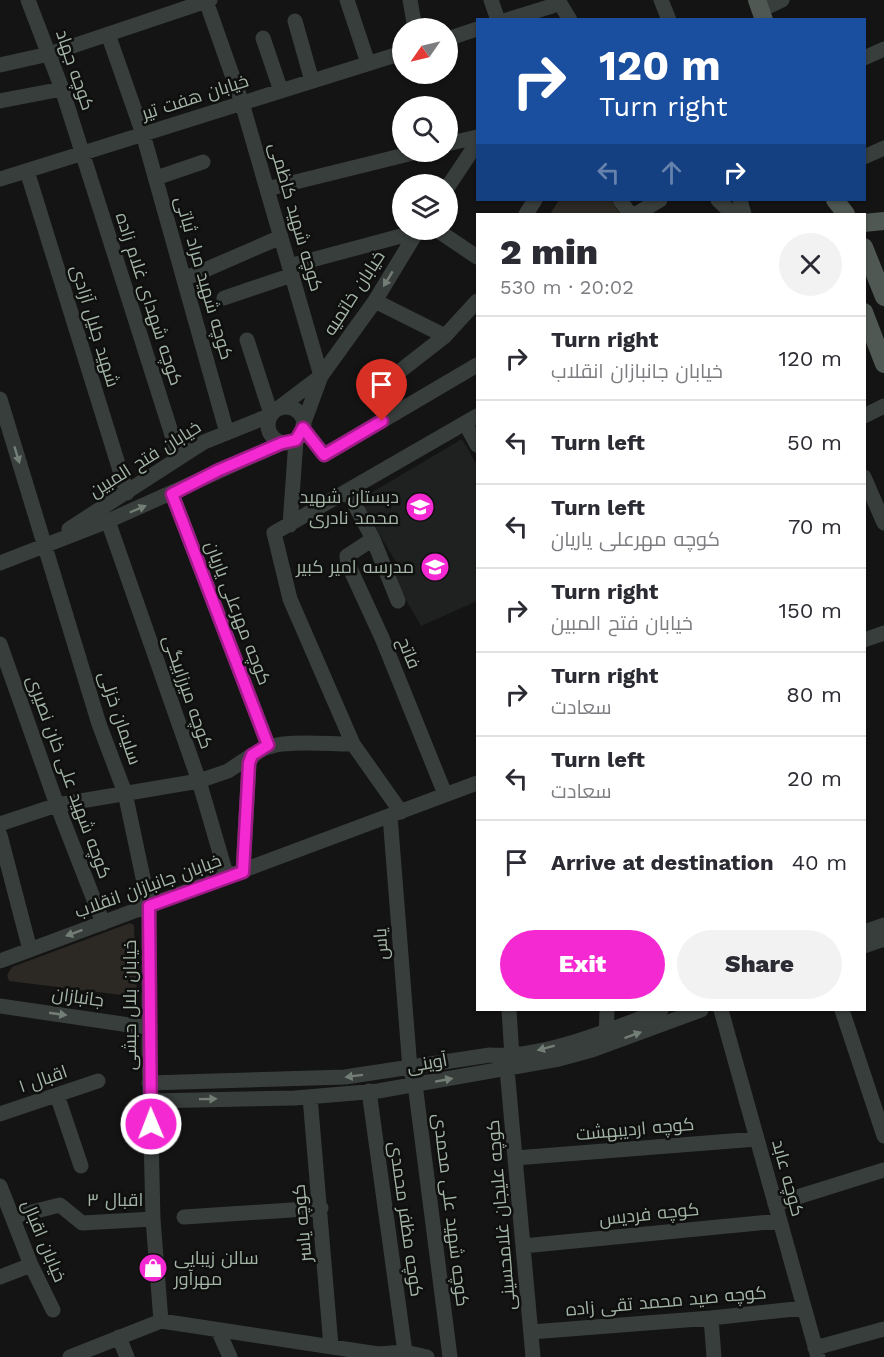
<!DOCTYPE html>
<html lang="en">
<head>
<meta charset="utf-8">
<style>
	body { margin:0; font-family:"Work Sans",Cairo,sans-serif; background:#f2f2f3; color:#2b2b33; height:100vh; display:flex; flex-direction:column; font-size:22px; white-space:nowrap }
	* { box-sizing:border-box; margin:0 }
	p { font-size:20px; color:#7c7c81 }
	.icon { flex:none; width:33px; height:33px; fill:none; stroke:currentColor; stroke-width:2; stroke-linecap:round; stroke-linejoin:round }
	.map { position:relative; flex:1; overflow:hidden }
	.drawer { position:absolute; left:476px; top:213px; width:390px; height:798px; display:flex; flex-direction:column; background:#fff; border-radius:0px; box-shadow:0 2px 4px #0004 }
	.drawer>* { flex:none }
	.banner { position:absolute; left:476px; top:18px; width:390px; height:183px; border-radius:0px; box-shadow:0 2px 4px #0004; background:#1a4fa0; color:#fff; overflow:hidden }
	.needle { width:39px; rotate:236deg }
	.buttons { position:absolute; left:392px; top:18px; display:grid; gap:12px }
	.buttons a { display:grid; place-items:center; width:66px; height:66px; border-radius:50%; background:#fff; box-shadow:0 2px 4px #0004; font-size:30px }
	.pin { position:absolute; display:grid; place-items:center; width:51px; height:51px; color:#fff; margin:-62px -26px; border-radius:50% 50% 50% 0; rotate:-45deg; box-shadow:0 0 6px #0007 }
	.pin .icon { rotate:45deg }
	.me { position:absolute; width:66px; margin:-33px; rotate:359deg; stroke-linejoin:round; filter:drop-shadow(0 0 4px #0008) }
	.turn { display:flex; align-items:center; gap:21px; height:126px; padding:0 24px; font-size:27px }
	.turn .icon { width:78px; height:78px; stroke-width:2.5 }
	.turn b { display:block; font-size:42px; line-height:51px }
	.lanes { display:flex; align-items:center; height:57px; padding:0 24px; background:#0003; justify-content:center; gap:30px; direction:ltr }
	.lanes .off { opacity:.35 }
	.round { display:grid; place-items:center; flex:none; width:63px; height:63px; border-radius:32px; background:#f2f2f3 }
	.summary { display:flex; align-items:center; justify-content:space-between; height:102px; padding:0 24px }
	h1 { font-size:36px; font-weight:800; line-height:45px }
	.action { display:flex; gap:12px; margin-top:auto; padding:12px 24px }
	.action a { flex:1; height:69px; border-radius:36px; background:#f529d2; color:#fff; font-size:24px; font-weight:800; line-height:69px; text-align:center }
	.action a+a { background:#f2f2f3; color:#2b2b33 }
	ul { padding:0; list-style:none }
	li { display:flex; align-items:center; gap:18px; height:84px; padding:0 24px; border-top:2px solid #e1e1e2 }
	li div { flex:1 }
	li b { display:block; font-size:22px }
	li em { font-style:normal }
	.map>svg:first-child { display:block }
</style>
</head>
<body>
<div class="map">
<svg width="884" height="1357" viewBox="0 0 884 1357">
	<rect width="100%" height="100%" fill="#131413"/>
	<path fill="#1f2120" d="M462 439 477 465V601L421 626 390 572 396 562 359 500Z"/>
	<path fill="#2c2823" d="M559 200H611L620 214H550Z
		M130 923 134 925 137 997 9 981 7 975 12 967Z"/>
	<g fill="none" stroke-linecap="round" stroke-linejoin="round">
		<path stroke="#383e3b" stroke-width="15" d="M28 0 62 89 179 457
			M347 0 368 63
			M410 0 415 28
			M491 0 498 20
			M558 0 570 20
			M661 0 669 20
			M206 1 242 103 321 376
			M761 10 782 0
			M507 20 552 6
			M295 21 312 81
			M108 34 143 134 227 433
			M263 38 281 91
			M447 39 477 29
			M864 58 884 49
			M0 65 49 54 210 0
			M0 101 62 89
			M447 144 477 137
			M864 157 884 148
			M27 171 127 493
			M156 178 203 162
			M0 179 402 53
			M447 188 477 143
			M267 189 417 152
			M620 200 630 214
			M718 200 733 214
			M740 200 744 214
			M526 214 535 200
			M636 214 660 200
			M437 230 477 257
			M289 266 416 232
			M184 279 281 237
			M224 298 292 275
			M375 301 445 336
			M247 340 271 414
			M382 366 395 375 445 336 477 301
			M0 399 99 724 125 793 149 906V1051L153 1219 161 1321
			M268 425a18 18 0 1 1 36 0a18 18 0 1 1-36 0Z
			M276 410 321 376
			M864 416 884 406
			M465 423 477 445
			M303 425 321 376 375 301 418 230
			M303 428 324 455 477 365
			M864 477 884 523
			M348 492 373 539 398 601
			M172 494 268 745
			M108 521 199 781 227 877
			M290 525 296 440
			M69 529 204 442 271 415
			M373 539 347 556 348 564 382 638 445 794
			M0 563 108 521 282 443
			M864 640 884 633
			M0 644 57 805 103 923
			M353 744 290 599 274 533 477 416
			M390 816 410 1069 415 1084 450 1357
			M0 824 57 805 199 781 228 771 252 755
			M0 835 30 950
			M243 872 249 763C260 734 326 745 353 744L401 812
			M864 932 884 925
			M864 946 884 939
			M0 961 477 783
			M0 1006 150 1028
			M509 1010 512 1057 507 1069 533 1357
			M721 1010 818 1357
			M842 1010 884 1136
			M606 1039 607 1010
			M149 1083 345 1077 490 1055C541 1059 614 1029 661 1010
			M369 1091 405 1352
			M57 1095 81 1166
			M310 1097 331 1346
			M150 1101 295 1098 378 1091 559 1059 592 1050 701 1010
			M0 1114 98 1081
			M515 1158 757 1139
			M0 1186 31 1265 53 1310
			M775 1204 884 1170
			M12 1217 60 1205 82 1223 153 1219
			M184 1217 321 1208
			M523 1246 780 1221
			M0 1277 31 1265
			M711 1318 714 1357
			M218 1330 230 1357
			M531 1332 711 1318 804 1308
			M119 1337 127 1357
			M815 1348 884 1329
			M70 1357 161 1321 378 1354 405 1352 427 1357"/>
		<path stroke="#4f5852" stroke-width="18" d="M757 0 764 20
			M835 200 846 214
			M864 223 884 221
			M864 247 884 297
			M864 312 884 364"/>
	</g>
	<defs><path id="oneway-solid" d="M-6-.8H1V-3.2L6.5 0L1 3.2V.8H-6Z" transform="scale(1.5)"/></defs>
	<g fill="#737f76">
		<use href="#oneway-solid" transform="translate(388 279) rotate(121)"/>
		<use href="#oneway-solid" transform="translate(17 455) rotate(73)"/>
		<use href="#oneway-solid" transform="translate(138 509) rotate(-23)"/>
		<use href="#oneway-solid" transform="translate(74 933) rotate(160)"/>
		<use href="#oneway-solid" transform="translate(58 1014) rotate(8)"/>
		<use href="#oneway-solid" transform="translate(633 1035) rotate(-20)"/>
		<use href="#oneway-solid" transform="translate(546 1048) rotate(165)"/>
		<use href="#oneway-solid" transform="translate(354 1076) rotate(173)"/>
		<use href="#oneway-solid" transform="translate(444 1080) rotate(-10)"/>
		<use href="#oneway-solid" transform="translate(208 1099) rotate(-1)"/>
	</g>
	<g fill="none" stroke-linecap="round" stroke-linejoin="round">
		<g stroke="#9f1b88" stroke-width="15">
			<path id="route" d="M151 1124 149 906 243 872 249 763 252 755 268 745 172 494 217 471 282 443 296 440 303 428 324 455 382 421"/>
		</g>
		<use href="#route" stroke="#f529d2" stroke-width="10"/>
	</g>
	<defs>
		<g id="school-disc" transform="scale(1.5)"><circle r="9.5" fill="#f529d2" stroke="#0e0f0e"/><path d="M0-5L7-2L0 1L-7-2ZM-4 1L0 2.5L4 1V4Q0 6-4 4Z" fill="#fff"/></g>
		<g id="shop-disc" transform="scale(1.5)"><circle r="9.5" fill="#f529d2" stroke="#0e0f0e"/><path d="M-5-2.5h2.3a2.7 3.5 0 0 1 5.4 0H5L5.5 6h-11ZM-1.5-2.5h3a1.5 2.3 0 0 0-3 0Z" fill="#fff"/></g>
	</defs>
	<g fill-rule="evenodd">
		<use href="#school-disc" x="420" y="507"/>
		<use href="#school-disc" x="435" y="567"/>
		<use href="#shop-disc" x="153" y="1268"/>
	</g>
	<g text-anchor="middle" stroke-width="5" stroke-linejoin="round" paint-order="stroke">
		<g font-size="18" fill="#a4b5a7" stroke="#0e0f0e">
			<text transform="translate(75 70) rotate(71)" y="6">کوچه جهاد</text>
			<text transform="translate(195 97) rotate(-18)" y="6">خیابان هفت تیر</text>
			<text transform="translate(296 217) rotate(74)" y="6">کوچه شهید کاظمی</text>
			<text transform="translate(204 278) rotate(74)" y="6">کوچه شهید مراد ثباتی</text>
			<text transform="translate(354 293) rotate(-57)" y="6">خیابان خاتمیه</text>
			<text transform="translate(149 299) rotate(72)" y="6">کوچه شهدای غلام زاده</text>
			<text transform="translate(95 326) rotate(73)" y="6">شهید جلیل آزادی</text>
			<text transform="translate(145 459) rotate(-32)" y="6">خیابان فتح المبین</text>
			<text transform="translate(238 613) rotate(69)" y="6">کوچه مهرعلی یاریان</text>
			<text transform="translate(409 653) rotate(68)" y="6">فاتح</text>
			<text transform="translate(188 692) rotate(71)" y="6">کوچه میرزابیگی</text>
			<text transform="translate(120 718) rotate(71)" y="6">سلیمان خزلی</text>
			<text transform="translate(69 777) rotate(70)" y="6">کوچه شهید علی خان نصیری</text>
			<text transform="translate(148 886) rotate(-20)" y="6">خیابان جانبازان انقلاب</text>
			<text transform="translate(381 944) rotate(-94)" y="6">یاس</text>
			<text transform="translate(78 997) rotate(8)" y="6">جانبازان</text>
			<text transform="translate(130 1005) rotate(-90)" y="6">خیابان بلال حبشی</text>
			<text transform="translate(427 1063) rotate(-10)" y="6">آوینی</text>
			<text transform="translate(43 1079) rotate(-19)" y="6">اقبال ۱</text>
			<text transform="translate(635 1129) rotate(-5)" y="6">کوچه اردیبهشت</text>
			<text transform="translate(788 1178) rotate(75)" y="6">کوچه عابد</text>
			<text x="115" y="1206">اقبال ۳</text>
			<text transform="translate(451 1210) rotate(83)" y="6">کوچه شهید علی محمدی</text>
			<text transform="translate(649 1214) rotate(-6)" y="6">کوچه فردیس</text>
			<text transform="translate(501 1215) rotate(-95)" y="6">کوچه علیجان غلامحسینی</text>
			<text transform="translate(406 1219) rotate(82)" y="6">کوچه مظفر محمدی</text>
			<text transform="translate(302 1223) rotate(-95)" y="6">کوچه یاسر</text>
			<text transform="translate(44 1241) rotate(67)" y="6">خیابان اقبال</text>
			<text transform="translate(666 1301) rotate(-5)" y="6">کوچه صید محمد تقی زاده</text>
		</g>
		<g font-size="18" fill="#a4b5a7" stroke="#0e0f0e" text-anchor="end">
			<text x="399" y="503">دبستان شهید<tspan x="399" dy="21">محمد نادری</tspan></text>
			<text x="414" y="573">مدرسه امیر کبیر</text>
			<text x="174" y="1264" text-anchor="start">سالن زیبایی<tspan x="174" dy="21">مهرآور</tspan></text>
		</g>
	</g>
</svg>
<div class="buttons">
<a><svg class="needle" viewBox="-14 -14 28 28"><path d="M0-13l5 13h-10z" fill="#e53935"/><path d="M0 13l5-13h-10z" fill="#7c7c81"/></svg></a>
<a><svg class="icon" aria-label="search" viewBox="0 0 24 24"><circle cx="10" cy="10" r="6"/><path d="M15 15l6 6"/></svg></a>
<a><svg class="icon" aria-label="layers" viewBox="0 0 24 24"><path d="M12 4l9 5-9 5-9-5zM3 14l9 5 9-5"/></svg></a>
</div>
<div class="pin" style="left:382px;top:421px;background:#d93025"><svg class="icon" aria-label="arrive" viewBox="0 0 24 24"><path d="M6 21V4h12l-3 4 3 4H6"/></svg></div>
<svg class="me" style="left:151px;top:1124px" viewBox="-20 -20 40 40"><circle r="17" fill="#f529d2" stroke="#fff" stroke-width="3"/><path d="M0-11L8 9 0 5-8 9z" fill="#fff"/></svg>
<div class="banner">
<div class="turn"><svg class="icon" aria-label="right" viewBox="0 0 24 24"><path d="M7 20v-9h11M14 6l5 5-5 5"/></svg><div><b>120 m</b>Turn right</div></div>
<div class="lanes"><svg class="icon off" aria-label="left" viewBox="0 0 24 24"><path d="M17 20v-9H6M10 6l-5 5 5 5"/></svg><svg class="icon off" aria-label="ahead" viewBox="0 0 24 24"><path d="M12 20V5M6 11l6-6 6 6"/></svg><svg class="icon" aria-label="right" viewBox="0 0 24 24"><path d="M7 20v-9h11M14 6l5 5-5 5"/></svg></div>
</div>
<section class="drawer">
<div class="summary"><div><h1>2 min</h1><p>530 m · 20:02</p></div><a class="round"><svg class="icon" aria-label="close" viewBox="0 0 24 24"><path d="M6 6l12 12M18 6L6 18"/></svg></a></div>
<ul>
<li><svg class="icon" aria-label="right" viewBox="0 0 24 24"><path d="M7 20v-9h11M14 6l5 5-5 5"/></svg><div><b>Turn right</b><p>خیابان جانبازان انقلاب</p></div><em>120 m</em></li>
<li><svg class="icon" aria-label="left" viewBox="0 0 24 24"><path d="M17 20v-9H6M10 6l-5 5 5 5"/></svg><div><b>Turn left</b></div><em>50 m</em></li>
<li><svg class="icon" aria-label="left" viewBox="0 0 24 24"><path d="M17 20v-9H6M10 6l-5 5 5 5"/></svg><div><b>Turn left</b><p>کوچه مهرعلی یاریان</p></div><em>70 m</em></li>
<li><svg class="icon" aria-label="right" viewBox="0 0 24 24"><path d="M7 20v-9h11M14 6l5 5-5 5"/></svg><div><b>Turn right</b><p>خیابان فتح المبین</p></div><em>150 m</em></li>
<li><svg class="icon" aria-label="right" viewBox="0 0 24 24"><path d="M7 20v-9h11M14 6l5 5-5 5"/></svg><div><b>Turn right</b><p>سعادت</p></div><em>80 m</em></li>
<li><svg class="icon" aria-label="left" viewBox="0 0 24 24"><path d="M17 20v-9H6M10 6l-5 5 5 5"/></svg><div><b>Turn left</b><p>سعادت</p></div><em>20 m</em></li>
<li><svg class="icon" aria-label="arrive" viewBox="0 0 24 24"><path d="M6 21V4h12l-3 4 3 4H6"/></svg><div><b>Arrive at destination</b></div><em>40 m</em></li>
</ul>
<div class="action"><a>Exit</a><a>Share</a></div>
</section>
</div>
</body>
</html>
